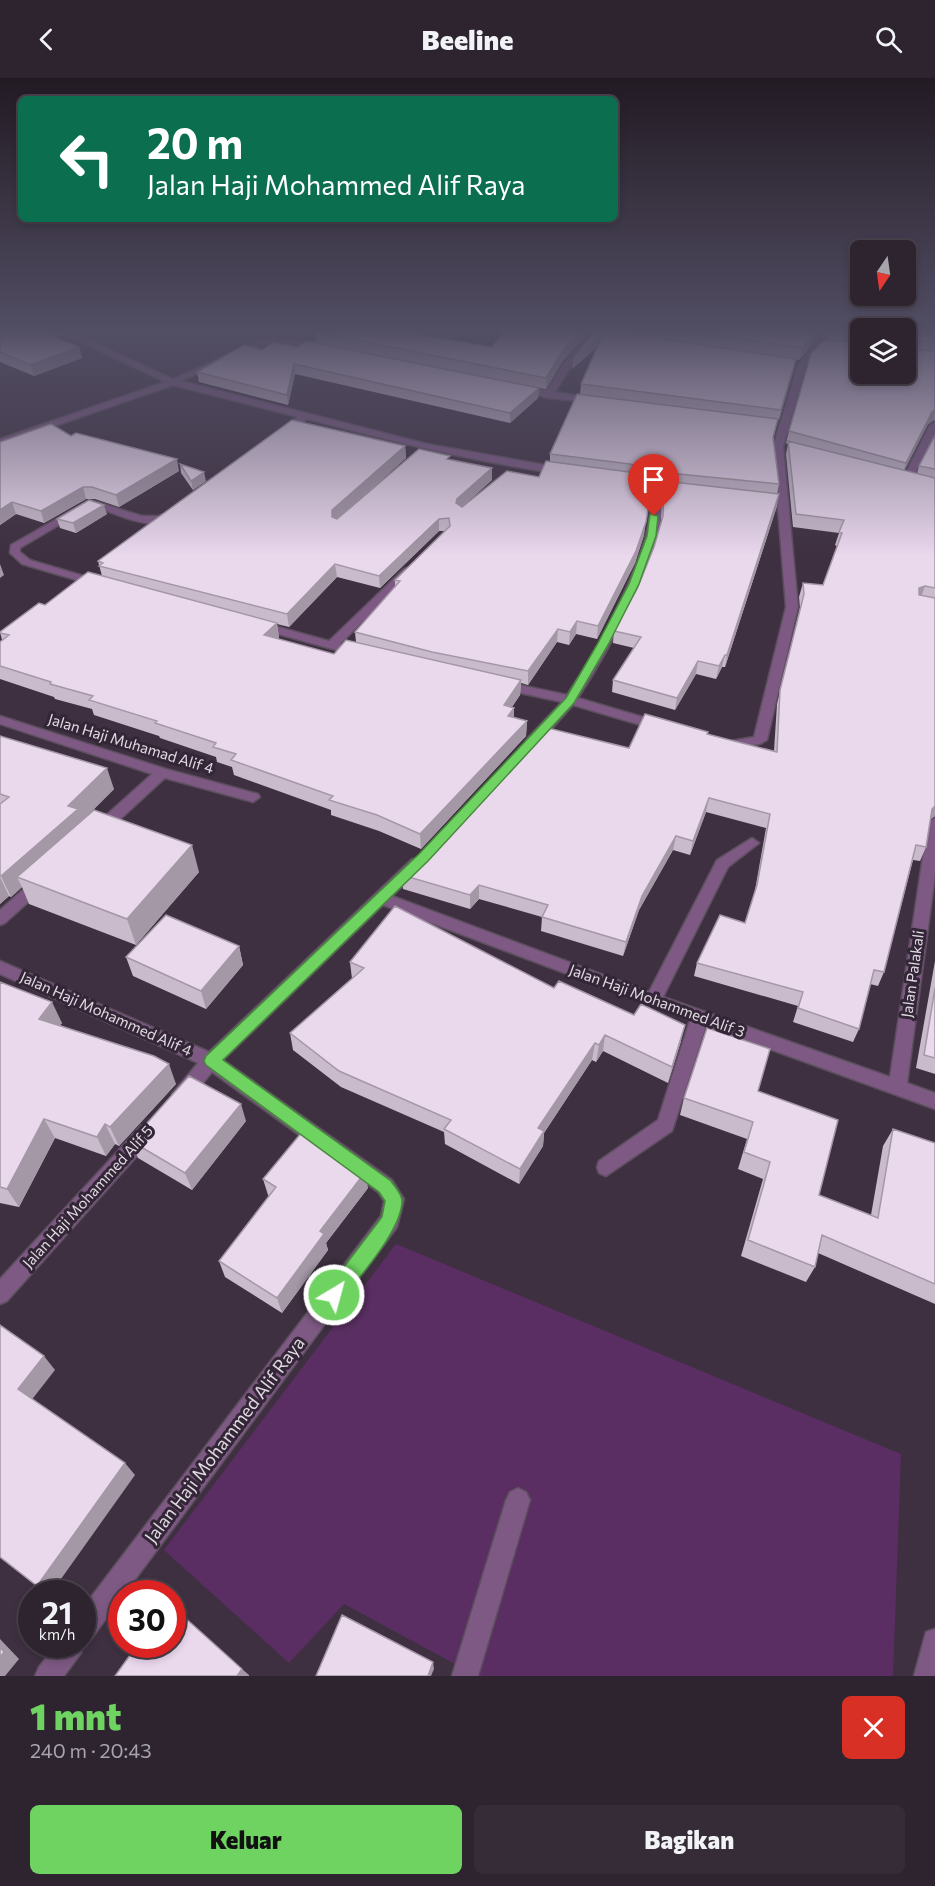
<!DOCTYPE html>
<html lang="id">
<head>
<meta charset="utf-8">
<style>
	body { margin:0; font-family:Commissioner,sans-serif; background:#362c38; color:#f1f3f6; height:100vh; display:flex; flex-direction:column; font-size:22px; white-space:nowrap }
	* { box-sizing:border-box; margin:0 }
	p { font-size:20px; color:#a7a4ab }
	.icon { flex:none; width:33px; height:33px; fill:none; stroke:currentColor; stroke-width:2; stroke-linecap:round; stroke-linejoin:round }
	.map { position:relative; height:1598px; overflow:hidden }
	.drawer { display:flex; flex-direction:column; background:#2e2430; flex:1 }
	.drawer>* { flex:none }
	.guide { position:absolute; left:18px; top:18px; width:600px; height:126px; border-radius:9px; box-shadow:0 3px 9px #0003,0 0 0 2px #49414c; background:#0b6e4f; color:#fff; overflow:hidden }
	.needle { width:39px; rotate:193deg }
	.tools { position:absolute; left:850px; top:162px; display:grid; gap:12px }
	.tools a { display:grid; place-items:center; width:66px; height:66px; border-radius:9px; background:#2e2430; box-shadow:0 3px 9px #0003,0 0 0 2px #49414c; font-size:30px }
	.speed { position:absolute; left:18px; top:1502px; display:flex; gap:12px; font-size:30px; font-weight:700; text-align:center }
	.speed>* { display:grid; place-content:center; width:78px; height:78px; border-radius:50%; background:#2e2430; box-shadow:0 3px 9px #0003,0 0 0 2px #49414c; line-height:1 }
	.speed small { font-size:15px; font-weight:400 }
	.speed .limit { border:9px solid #d22; background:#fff; color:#111 }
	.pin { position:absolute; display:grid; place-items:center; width:51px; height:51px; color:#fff; margin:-62px -26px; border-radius:50% 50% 50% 0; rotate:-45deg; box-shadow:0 0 6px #0007 }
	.pin .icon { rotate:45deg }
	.me { position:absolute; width:66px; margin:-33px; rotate:37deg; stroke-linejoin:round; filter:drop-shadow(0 0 4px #0008) }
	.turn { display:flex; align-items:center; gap:21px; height:126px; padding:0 30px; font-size:27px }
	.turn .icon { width:78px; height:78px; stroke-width:2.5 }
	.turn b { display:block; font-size:42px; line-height:51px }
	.round { display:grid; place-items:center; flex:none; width:63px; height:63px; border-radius:9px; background:#362c38 }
	.overview { display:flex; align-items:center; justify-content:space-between; height:102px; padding:0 30px }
	h1 { font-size:36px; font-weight:800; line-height:45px; color:#6ed360 }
	.button { display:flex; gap:12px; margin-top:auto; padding:12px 30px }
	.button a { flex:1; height:69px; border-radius:9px; background:#6ed360; color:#111; font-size:24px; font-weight:800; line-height:69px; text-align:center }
	.button a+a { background:#362c38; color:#f1f3f6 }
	header { display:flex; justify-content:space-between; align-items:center; height:78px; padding:0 30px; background:#2e2430; font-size:27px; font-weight:800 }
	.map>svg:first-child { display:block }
</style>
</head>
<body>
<header><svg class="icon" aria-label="back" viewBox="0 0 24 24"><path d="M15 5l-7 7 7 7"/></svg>Beeline<svg class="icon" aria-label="search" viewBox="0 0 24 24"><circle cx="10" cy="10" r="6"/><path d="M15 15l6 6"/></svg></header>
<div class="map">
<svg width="935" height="1598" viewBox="0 0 935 1598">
	<rect width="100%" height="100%" fill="#3e3040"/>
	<path fill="#5a2e62" d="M396 1166 901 1376 893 1598H477L344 1526 289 1585 164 1472Z"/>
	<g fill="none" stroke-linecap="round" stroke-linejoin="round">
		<g stroke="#5b4e5d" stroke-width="3">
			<path id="minor" d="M60 254H71L173 301 265 260 322 268V272H319L266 265 181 303 427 366 562 390 567 393 562 396C475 384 391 363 307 341L282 358 279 357V353L298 339 173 307 0 367V361L165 304Z
				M591 254H599L571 288 555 314 596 321V325L549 320 516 312 515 310 519 307 547 312 564 285Z
				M817 254H825L822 268 806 287 783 369 798 529 767 662 760 666 724 672 719 671 717 668 719 665 754 659 786 529 773 369 798 287 814 268Z
				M935 344V356L911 404 903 406 901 404 930 347Z
				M653 406 658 409C659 415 662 421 662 427 661 478 606 577 578 620L666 646 668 649 661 653 573 627 538 666H528L526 663 528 660 562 624 497 610 495 607 501 603 567 617C596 575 650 477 651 427 652 421 649 415 648 409Z
				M90 422 142 438H159L171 434 176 437C152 458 117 434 91 428L20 470V474L30 482 104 504 106 506 100 509 22 486 10 475 11 467Z
				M408 490 414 493 412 495 340 566 362 571V577H354L256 550 254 548 260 544 329 563 404 491Z
				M0 638 166 691 258 716 260 719 253 724 165 700 103 757H93L91 753 93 749 152 696 0 646Z
				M935 740V797L907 1005 935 1015V1031L706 948 672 1053 606 1098 599 1095 597 1089 599 1083 658 1042 690 942 383 827 223 982 392 1102 404 1121 397 1149 125 1515H122V1519L91 1561 84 1564 81 1575 64 1598H35L39 1589 57 1566H82V1531L381 1138 384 1123 378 1114 212 994C203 1004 190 1027 175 1021L172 1016 198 985 0 896V883L209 974 412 781H422L424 785 422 789 392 818 649 914 717 782 752 760 759 765 728 789 663 919 890 999 928 745Z
				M40 799 45 801 48 805 45 809 5 845 0 847V832L35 801Z
				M147 1046 153 1048 156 1054 153 1060 7 1223 0 1226V1201L141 1048Z
				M518 1410 526 1414 530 1422 478 1598H452L506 1422 510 1414Z
				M935 1551V1598H914L926 1554Z"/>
		</g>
		<use href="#minor" fill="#7d5983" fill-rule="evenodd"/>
	</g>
	<path fill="#c9bacc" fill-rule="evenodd" d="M0 254H61L62 257 56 260 79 269 82 280 34 298 0 284Z
		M315 254H421L418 257 492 269 562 284 546 311 539 310 538 320 510 345 295 296 288 327 199 304 197 294 262 272 297 269 316 265Z
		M595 254 794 291 779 342 778 341 773 361 779 406 777 416V428L725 589H722L716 601 696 596 675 632 612 614 613 602 634 570 613 565 614 553 637 511 654 469 661 443 662 415 664 404 648 401 644 457 635 485 597 561 576 556 569 567 557 564 528 607 521 605 520 617 512 629 514 630V639L527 643 526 658 421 771 379 753 331 737V732L234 697 232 689 217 684 216 679 160 660 159 658 94 637 92 631 55 621 54 619 0 601V564L2 562 0 554 45 527 102 498 98 483 405 368 406 380 346 434 450 382 492 402 462 429 539 399 550 384V376L580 316 581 306 598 268 572 291ZM439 453H445L395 502V509L355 554 356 564 334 576 278 561 279 560 277 546 289 549 337 499 380 510Z
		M619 254H815L812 267 799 282Z
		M827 254H861V296L906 254H935V343L934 342 928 346 904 393 917 396 919 388 935 357V738L930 741 926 769 920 783 913 782 884 894 878 908 870 906 859 951 853 964 793 944 798 928 694 898 697 885 745 845 754 818 766 750 706 734 690 777 673 772 639 832 623 878 541 853 542 839 479 821 470 831 403 811 402 797 629 670 708 654V657L774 673 777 626 800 530 799 519 803 505 823 507 837 468 835 467 839 455 793 449 786 376 788 366 786 365 789 353 825 262Z
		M71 358 179 393 119 429 95 421H86L44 445 16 436 0 447V364Z
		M180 386 206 403 193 412 181 395Z
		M107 436 76 455 60 450 57 441Z
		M0 658 114 711 84 741 199 794 136 867 29 826 22 809 11 819 9 818 0 826Z
		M239 868 243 887 206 931 133 898 126 879Z
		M935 883V996L916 990Z
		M350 884 554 910 681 963 668 1005 603 973 596 984 592 982 544 1055 543 1068 519 1106 445 1066 444 1054 341 1009 293 972 290 955 352 901Z
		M0 904 62 945 60 947 176 1006 119 1068 115 1066 106 1078 55 1060 19 1129 0 1125Z
		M758 1013 819 1117 871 1137 883 1068 893 1051 935 1065V1226L818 1175 815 1189 806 1204 741 1178 763 1101 738 1091 747 1061 680 1037 684 1020Z
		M246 1043 192 1112 138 1080 131 1063Z
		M263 1101 368 1110 326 1165 328 1172 282 1235 225 1199 219 1183 269 1118 268 1117Z"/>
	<path fill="#a497a6" d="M43 254H61L62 257 45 265Z
		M408 254H421L407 267V255Z
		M579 254H589L562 284 546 311V300L563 272Z
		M604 254 603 264 572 291 573 281Z
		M815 254 812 267 799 282 802 270Z
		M79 269 82 280 34 298 30 287Z
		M796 281 794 291 779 342 781 332Z
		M294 286 295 296 288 327 287 317Z
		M539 310 538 320 510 345V335Z
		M935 332 934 342 928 346 902 397 906 385 932 334Z
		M405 368 406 380 333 444 332 439V432Z
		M177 381 179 393 119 429 116 417Z
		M492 390V402L457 433 456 425 457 421Z
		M204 394 206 403 193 412 191 403Z
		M83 409 86 421 44 445 41 433Z
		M779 416 777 428 725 589 727 577Z
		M650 419 644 457 635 485 597 561 598 548Z
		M12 424 16 436 0 447V432Z
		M104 427 107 436 76 455 73 445Z
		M439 441V453L380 510 379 498Z
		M0 486 4 497 0 500Z
		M335 486 337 499 289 549 287 536Z
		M925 508 920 522 914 524 919 510Z
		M577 543 576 556 569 567 570 554Z
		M277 545 279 560 267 572 264 557Z
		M558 551 557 564 528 607V593Z
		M725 577 722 589 716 601 719 588Z
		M698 583 696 596 675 632 677 620Z
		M521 602 520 617 503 642 504 627Z
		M514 630V645L508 638Z
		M527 643 526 658 421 771 420 756Z
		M107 690 114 711 82 743 17 799 22 809 11 819 1 798 68 728Z
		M709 720 706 734 690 777 693 763Z
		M935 728V738L926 745 932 731Z
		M676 758 673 772 639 832 623 878 626 864 642 818Z
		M192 767 199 794 136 867 127 841Z
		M0 799 9 818 0 826Z
		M479 807V821L470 831V817Z
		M239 868 243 887 206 931 201 913Z
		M52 924 62 945 49 961 39 941Z
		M685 947 681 963 668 1005 672 989Z
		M605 957 603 973 596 984 599 967Z
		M595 965 592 982 544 1055 543 1068 519 1106 520 1091 538 1050Z
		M169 986 176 1006 119 1068 110 1049Z
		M241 1026 246 1043 192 1112 185 1095Z
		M44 1041 55 1060 19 1129 7 1111Z
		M105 1046 115 1066 106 1078 97 1059Z
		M366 1093 368 1110 326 1165 328 1172 282 1235 277 1220 320 1153Z
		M44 1278 55 1292 30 1324 18 1311Z
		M125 1385 135 1397 51 1515H47L37 1508Z
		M0 1561 19 1581 5 1598H0Z
		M433 1584 434 1591 431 1598H428Z
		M242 1591 249 1597V1598H237Z"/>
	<path fill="#ead8ed" stroke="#a497a6" stroke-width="1.5" d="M0 254H43H42L79 269 30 287 0 274Z
		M315 254H408L407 255 492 269 504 254H579L563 272 546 300Z
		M595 254H616L796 281 781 332 581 306 604 254 573 281Z
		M696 254H815L802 270Z
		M839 254H861V257Z
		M906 254H935V265L910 262 907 268 909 271 935 273V332L932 334 906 385 789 353 811 276 824 262 861 265V296H906Z
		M306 263 539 310 510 335 294 286 287 317 197 294 244 267 262 272 273 264 297 269Z
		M577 316 778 341 773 359 779 406 659 394 630 386 550 376Z
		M292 342 405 368 332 432V439L337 441 419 371 450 378 447 381 492 390 457 421 456 425 462 429 507 393 539 399 546 383 629 394 648 399 650 419 646 444 636 473 598 548 577 543 570 554 558 551 528 593 432 574 355 554 400 503 395 502 450 448 449 440 439 441 379 498 335 486 287 536 99 488 103 485 98 483Z
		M51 346 71 358 76 355 177 381 116 417 92 409H83L41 433 12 424 0 432V364Z
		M935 357V391L919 388Z
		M788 363 935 400V510L925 508 919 510V517L935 520V728L932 731 926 769 916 767 884 894 874 892 859 951 798 930 803 914 697 885 720 837 745 845 757 807 770 736 709 720 693 763 676 758 642 818 626 864 542 839 548 827 479 807 470 817 402 797 430 772 544 649 629 670 645 636 708 654 707 656 777 674 780 612 804 516 803 505 823 507 842 455 839 454 844 442 796 436Z
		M180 386 204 394 191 403Z
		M664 403 779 416 727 577H725L719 588 698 583 677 620 613 602 641 559 614 553 637 511 654 469 663 438Z
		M89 422 104 427 73 445 57 441Z
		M88 494 277 545 264 557 334 576 346 562 521 602 504 627 514 630 508 638 527 643 420 756 377 737 329 722 333 718 231 682 236 676 213 669 216 665 155 645 157 643 89 622 93 618 50 606 51 604 0 588V564L9 557 0 555V554L39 525 45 527Z
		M0 658 107 690 68 728 78 731 1 798 0 797V726L9 719 0 716Z
		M94 732 192 767 127 841 17 799Z
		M395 828 554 910 559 903 634 937 641 926 685 947 672 989 605 957 599 967 595 965 538 1050 544 1053 520 1091 444 1051 451 1042 339 993 290 955 364 890 350 884Z
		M166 837 239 868 201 913 126 879Z
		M0 904 52 924 39 941 154 978 169 986 110 1049 105 1046 97 1059 44 1041 7 1111 0 1109Z
		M935 910V980L924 977Z
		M707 950 770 971 758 1013 838 1042 819 1117 878 1140 893 1051 935 1065V1206L822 1157 815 1189 748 1162 770 1084 744 1074 753 1044 684 1020Z
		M189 998 241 1026 185 1095 131 1063Z
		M302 1054 366 1093 320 1153 324 1156 277 1220 219 1183 276 1109 263 1101Z
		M0 1247 44 1278 18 1311 125 1385 37 1508 0 1479Z
		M172 1528 242 1591 237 1598H115L138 1566H172Z
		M342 1537 433 1584 428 1598H316Z
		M0 1569 4 1574 0 1579Z"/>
	<linearGradient id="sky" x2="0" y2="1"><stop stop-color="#221a23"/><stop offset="0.53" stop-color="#524e64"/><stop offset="1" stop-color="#524e64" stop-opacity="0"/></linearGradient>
	<rect width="935" height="478" fill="url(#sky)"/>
	<path fill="#6ed360" stroke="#48893e" stroke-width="1.5" d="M650 436 658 438 656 458 639 506 608 567 574 625 428 783 223 982 391 1103C395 1109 402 1116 402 1123 402 1152 359 1199 341 1223L334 1226 328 1223 325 1217 328 1210 382 1139 385 1123 379 1114 206 987 204 983 206 978 419 776 566 620 597 567 629 506 647 458Z"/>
	<g text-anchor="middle" stroke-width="6" stroke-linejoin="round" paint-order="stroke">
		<g font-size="15" fill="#e1d9e3" stroke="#332636">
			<text transform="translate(131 666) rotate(17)" y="5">Jalan Haji Muhamad Alif 4</text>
			<text transform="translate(913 896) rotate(-82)" y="5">Jalan Palakali</text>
			<text transform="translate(657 923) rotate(20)" y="5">Jalan Haji Mohammed Alif 3</text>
			<text transform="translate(106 936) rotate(24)" y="5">Jalan Haji Mohammed Alif 4</text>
			<text transform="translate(88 1119) rotate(-48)" y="5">Jalan Haji Mohammed Alif 5</text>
		</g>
		<g font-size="18" fill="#e1d9e3" stroke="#332636">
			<text transform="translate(225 1362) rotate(-53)" y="6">Jalan Haji Mohammed Alif Raya</text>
		</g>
	</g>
</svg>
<div class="tools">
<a><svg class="needle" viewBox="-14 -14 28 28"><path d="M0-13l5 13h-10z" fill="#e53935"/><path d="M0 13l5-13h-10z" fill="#a7a4ab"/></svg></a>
<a><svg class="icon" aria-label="layers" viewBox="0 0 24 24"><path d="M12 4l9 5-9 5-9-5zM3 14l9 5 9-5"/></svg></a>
</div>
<div class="speed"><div>21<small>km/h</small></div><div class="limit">30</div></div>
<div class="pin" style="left:654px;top:438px;background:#d93025"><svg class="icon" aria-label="arrive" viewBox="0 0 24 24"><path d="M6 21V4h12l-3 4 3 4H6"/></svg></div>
<svg class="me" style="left:334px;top:1217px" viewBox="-20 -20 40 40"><circle r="17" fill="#6ed360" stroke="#fff" stroke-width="3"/><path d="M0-11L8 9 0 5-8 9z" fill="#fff"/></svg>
<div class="guide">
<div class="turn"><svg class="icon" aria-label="left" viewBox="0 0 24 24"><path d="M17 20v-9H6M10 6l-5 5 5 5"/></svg><div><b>20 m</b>Jalan Haji Mohammed Alif Raya</div></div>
</div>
</div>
<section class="drawer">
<div class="overview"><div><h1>1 mnt</h1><p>240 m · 20:43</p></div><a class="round" style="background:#d93025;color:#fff"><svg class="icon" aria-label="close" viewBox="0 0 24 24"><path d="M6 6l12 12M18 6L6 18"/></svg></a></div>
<div class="button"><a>Keluar</a><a>Bagikan</a></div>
</section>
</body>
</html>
